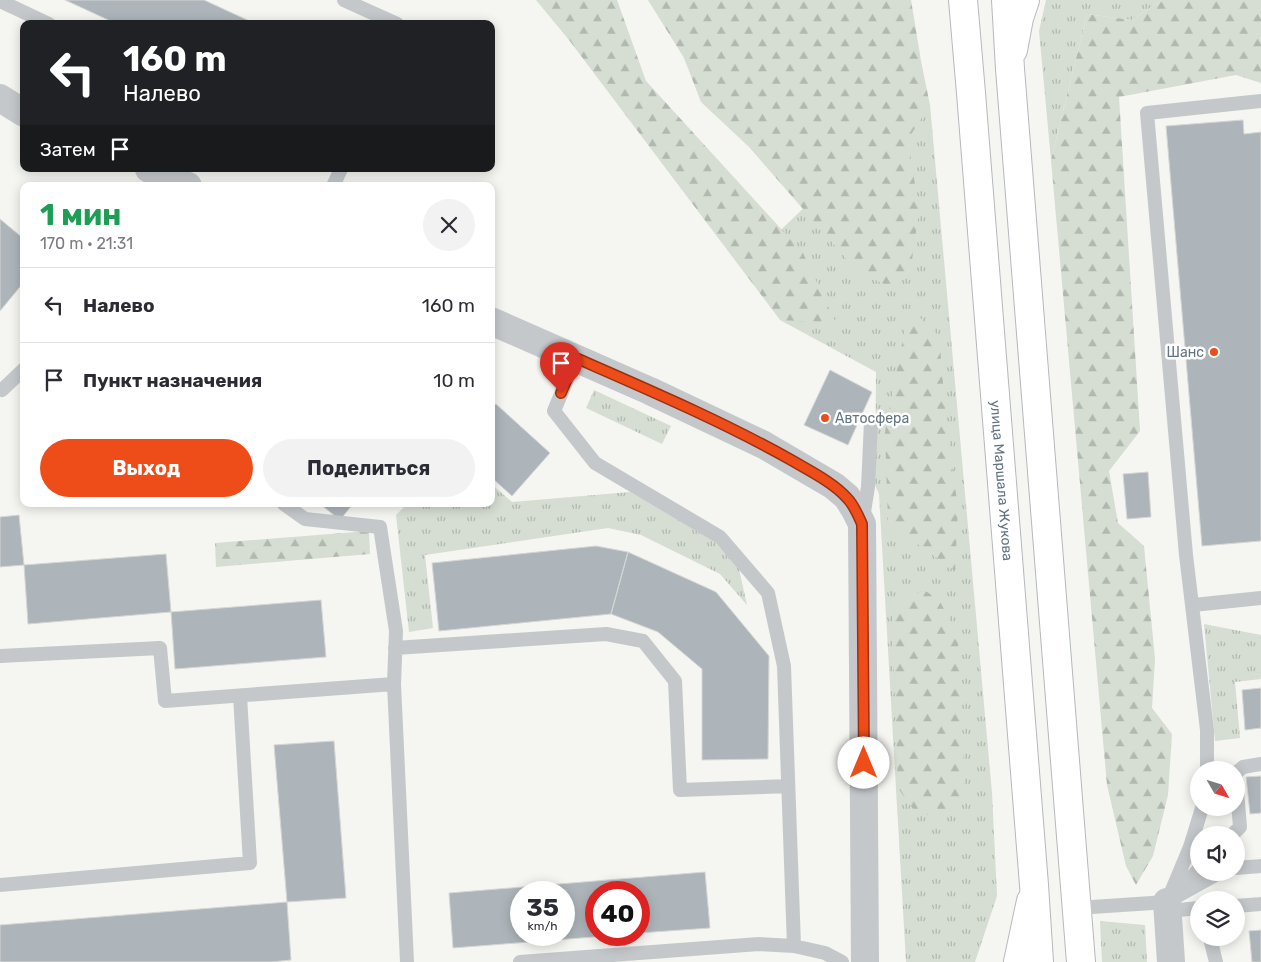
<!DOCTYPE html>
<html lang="ru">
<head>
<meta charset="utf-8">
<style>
	body { margin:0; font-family:Rubik,sans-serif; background:#f2f2f3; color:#2b2b33; height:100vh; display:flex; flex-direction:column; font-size:19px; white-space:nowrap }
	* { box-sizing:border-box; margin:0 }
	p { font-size:16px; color:#7c7c81 }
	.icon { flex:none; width:28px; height:28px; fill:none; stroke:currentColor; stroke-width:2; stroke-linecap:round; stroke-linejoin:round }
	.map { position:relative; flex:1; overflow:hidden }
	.sheet { position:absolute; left:20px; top:182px; width:475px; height:325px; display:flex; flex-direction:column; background:#fff; border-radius:10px; box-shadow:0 2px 12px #0003 }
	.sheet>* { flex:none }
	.top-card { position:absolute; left:20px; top:20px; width:475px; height:152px; border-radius:10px; box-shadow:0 2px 12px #0003; background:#202124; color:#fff; overflow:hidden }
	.needle { width:32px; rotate:129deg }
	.buttons { position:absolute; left:1190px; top:761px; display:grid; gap:10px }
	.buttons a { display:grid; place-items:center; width:55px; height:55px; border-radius:50%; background:#fff; box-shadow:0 2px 12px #0003; font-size:25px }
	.speed { position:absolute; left:510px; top:881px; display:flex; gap:10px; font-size:25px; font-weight:700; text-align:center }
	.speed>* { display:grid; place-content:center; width:65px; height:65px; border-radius:50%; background:#fff; box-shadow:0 2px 12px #0003; line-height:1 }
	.speed small { font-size:12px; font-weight:400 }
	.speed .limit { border:8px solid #d22; background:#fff; color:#111 }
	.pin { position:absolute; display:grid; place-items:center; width:42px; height:42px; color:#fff; margin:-51px -21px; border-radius:50% 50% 50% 0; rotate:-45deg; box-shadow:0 0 5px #0007 }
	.pin .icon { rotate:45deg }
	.me { position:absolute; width:55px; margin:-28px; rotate:0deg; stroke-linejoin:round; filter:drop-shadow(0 0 4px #0008) }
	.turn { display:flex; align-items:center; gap:18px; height:105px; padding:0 20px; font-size:22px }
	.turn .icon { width:65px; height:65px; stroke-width:2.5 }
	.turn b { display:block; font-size:35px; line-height:42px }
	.then { display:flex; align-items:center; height:48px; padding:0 20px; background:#0003; gap:10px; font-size:19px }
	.round { display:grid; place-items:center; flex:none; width:52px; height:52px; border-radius:26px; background:#f2f2f3 }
	.headline { display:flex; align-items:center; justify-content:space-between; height:85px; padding:0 20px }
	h1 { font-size:30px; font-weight:700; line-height:38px; color:#1e9e55 }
	.button { display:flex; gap:10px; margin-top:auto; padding:10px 20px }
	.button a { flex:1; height:58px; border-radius:30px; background:#ee4c18; color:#fff; font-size:20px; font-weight:700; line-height:58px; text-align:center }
	.button a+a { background:#f2f2f3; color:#2b2b33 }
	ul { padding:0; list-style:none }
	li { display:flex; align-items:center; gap:15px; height:75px; padding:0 20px; border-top:1px solid #e1e1e2 }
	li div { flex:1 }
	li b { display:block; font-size:19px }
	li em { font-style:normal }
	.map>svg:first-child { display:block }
</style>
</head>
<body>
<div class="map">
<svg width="1261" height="962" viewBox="0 0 1261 962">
	<defs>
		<pattern id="grass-tufts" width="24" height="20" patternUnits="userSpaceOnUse" patternTransform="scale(1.25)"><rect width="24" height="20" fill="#d6ddd2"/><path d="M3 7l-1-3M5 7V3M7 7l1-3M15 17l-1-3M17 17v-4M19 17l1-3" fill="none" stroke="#b1b8b0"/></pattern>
		<pattern id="forest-firs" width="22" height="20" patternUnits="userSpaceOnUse" patternTransform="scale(1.25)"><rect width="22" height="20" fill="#d6ddd2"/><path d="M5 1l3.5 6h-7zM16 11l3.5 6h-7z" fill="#b1b8b0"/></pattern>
	</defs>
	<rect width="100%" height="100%" fill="#f5f5f1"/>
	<path fill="url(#grass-tufts)" d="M1046 0H1162L1132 20 1087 14 1051 160 1039 31Z
		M897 101 930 105 992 793 997 896 975 962H906L879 494 875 485 876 372 780 320 767 243 852 162Z
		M594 390 671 426 662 444 586 408Z
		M491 484 512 502 630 492 714 541 739 569 747 605 720 574 641 535 608 528 425 555 433 628 409 632 396 515 407 504H491Z
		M1204 624 1261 635V679L1235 682 1240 738 1215 741Z
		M1100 921 1145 925 1147 962H1102Z"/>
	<path fill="url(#forest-firs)" d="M536 0H617L646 81 803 253 836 323 780 320 569 40Z
		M648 0H911L921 61 930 105 908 139 919 211 911 267 893 288 858 272 749 147 701 102 684 58Z
		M1162 0H1261V83L1236 75 1119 97 1140 431 1109 471 1118 523 1144 546 1155 659 1152 708 1172 734 1168 795 1153 856 1136 885 1126 866 1107 785 1051 160 1087 14 1132 20Z
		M909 307 939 336 947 431 958 508 955 571 888 523 885 432Z
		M369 531 370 554 216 567 215 543Z
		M924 590 939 600 949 618 958 642 965 789 957 810 937 816 916 813 898 788 892 609 905 598Z"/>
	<path fill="#adb5ba" stroke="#d6d6d4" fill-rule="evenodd" d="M65 0H204L256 24H117Z
		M1243 120 1244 134 1261 132V541L1202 546 1166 126Z
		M0 219 24 239V282L0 311Z
		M830 370 872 392 848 445 804 425Z
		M496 404 550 453 512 496 491 477V409Z
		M1148 472 1151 517 1127 519 1123 474Z
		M320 504H353L340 520Z
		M19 515 24 565 0 567V517Z
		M596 546 628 552 611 614 439 631 432 563Z
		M628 552 716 592 769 656 768 759 702 760V669L658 632 611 614Z
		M166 554 171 612 28 624 24 565Z
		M321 600 326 657 175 669 171 612Z
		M1261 688V728L1245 730 1242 690Z
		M334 741 346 898 287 902 274 745Z
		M1261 776V813L1250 814 1246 777Z
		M705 872 710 928 639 933V892H596V935H619L453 948 449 893ZM521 892H564V935H521Z
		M287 902 291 960 271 962H0V925Z
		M1261 930V962H1252L1249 931Z"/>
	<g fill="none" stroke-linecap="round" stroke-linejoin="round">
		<g stroke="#b6bbc0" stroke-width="30">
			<path id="secondary" d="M1013 50 1019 18 1025 0
				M1018 962 1031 901"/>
		</g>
		<g stroke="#b5b9bd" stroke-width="30">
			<g id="primary">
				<path id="s1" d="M963 0 971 93 1034 885 1039 962"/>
				<path d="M1006 0 1010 69 1081 962"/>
			</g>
		</g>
		<path stroke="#c4c8cb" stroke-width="14" d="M344 0 397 24
			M0 1 49 24
			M333 186 341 169
			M576 358 554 411 595 463 720 537 768 593 784 666 794 946
			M0 389 2 390 24 369
			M863 518 868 487 871 422
			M1193 605 1261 598
			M395 648 606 634 643 641 675 681 680 790 788 786
			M0 656 160 648 165 701 394 684 396 631 380 527 305 519 284 504
			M394 684 407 962
			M1207 770V730L1186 555 1147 113 1261 101
			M1236 773 1243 767 1261 764
			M1232 835 1240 827 1236 779
			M1236 868 1261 866
			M0 885 250 863 240 696
			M1177 892 1199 869
			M1167 902 1190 847 1202 808
			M1236 906 1261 904
			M1077 908 1167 902 1221 872
			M1168 911 1199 908
			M1210 938 1216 962
			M520 962 759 944 794 946 825 953 842 962"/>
		<path stroke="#c4c8cb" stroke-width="28" d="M1167 902 1171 962"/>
		<path stroke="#c4c8cb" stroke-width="28" d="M0 98 24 113
			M149 169 188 186
			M491 321 650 391 764 445 834 486 847 497 855 510 862 524 865 962"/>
		<use href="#secondary" stroke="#fff" stroke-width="28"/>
		<use href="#primary" stroke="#fff" stroke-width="28"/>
	</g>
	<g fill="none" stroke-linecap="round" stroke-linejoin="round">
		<g stroke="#9b3110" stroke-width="12">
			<path id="route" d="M561 393 576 358C649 390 724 422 793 461 810 471 834 483 847 498 854 505 858 515 862 524L864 763"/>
		</g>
		<use href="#route" stroke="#ee4c18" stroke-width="9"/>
	</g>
	<g fill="#ee4c18" stroke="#fff" stroke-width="2">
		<circle cx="1214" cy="352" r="5"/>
		<circle cx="825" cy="418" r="5"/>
	</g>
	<g text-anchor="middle" stroke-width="5" stroke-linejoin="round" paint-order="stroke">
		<g font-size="14" fill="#627484" stroke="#fff" text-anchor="end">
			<text x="1204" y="357">Шанс</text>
			<text x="835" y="423" text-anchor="start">Автосфера</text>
		</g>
		<g font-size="14" fill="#627484" stroke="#fff">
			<text dy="5" stroke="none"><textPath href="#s1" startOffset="482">улица Маршала Жукова</textPath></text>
		</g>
	</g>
</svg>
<div class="buttons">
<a><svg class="needle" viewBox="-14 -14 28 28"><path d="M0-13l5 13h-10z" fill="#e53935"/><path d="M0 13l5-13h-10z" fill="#7c7c81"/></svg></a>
<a><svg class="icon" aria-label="sound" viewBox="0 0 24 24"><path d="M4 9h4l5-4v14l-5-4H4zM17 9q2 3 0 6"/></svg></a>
<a><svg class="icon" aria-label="layers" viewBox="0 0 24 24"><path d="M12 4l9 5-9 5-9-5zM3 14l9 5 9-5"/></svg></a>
</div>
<div class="speed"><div>35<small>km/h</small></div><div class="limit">40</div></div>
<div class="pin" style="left:561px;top:393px;background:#d93025"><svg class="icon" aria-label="arrive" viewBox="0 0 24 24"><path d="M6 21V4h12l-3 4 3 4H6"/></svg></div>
<svg class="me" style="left:864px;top:763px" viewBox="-20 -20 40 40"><circle r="19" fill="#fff"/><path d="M0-13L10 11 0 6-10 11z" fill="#ee4c18"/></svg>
<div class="top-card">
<div class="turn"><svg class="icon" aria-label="left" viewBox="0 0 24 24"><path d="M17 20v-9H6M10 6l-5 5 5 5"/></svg><div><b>160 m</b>Налево</div></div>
<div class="then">Затем<svg class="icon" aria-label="arrive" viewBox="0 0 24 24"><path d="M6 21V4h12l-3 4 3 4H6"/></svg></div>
</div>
<section class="sheet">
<div class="headline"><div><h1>1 мин</h1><p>170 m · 21:31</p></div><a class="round"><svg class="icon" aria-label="close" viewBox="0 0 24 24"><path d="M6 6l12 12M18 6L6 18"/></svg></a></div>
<ul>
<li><svg class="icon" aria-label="left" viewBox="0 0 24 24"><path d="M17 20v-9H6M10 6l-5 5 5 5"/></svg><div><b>Налево</b></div><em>160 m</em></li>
<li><svg class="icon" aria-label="arrive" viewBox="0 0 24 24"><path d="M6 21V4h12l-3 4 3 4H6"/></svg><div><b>Пункт назначения</b></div><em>10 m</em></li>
</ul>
<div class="button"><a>Выход</a><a>Поделиться</a></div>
</section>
</div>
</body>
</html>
